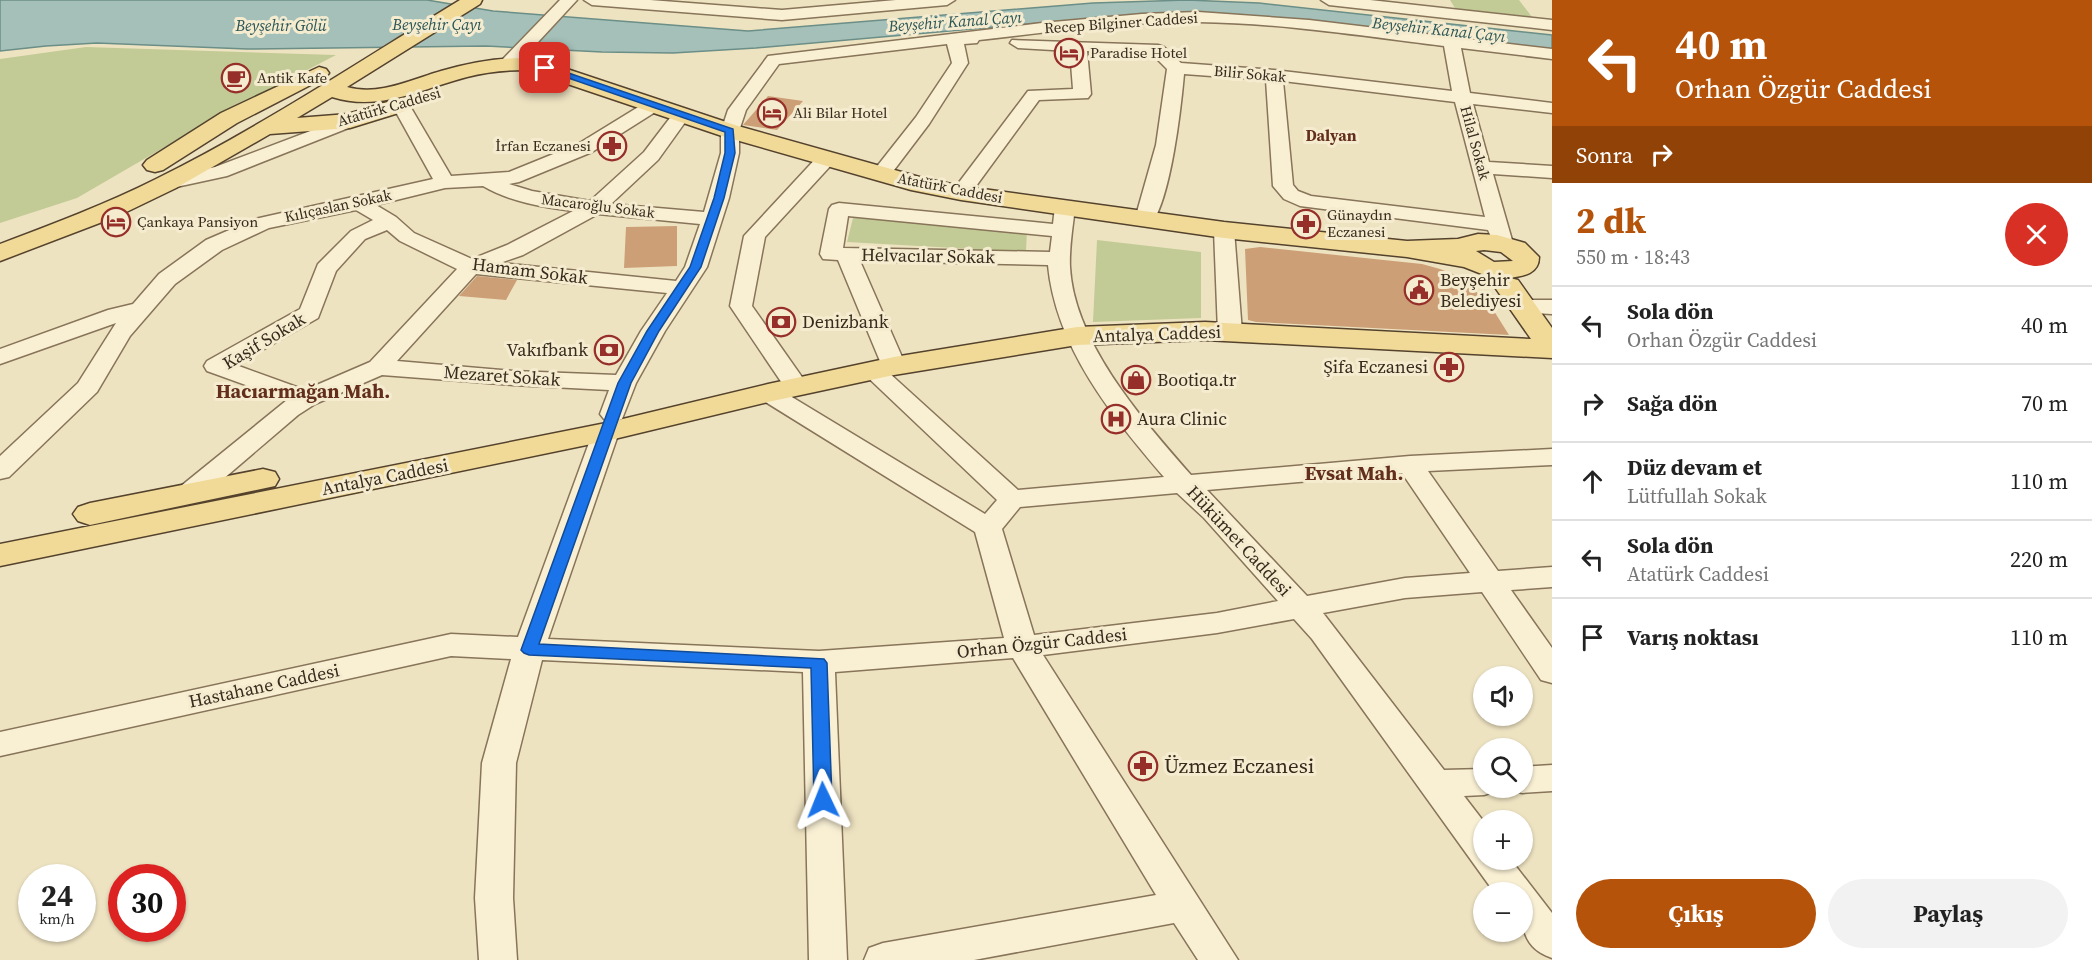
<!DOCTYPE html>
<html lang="tr">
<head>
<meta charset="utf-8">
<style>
	body { margin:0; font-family:"Source Serif 4",serif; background:#f2f2f2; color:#222; height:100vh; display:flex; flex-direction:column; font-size:22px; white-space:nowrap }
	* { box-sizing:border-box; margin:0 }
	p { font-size:20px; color:#767676 }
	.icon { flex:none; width:33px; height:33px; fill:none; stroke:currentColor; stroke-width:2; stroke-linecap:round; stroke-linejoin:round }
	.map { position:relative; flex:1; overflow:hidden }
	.details { display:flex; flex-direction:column; background:#fff; width:540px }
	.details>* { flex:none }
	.top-card { background:#b45309; color:#fff; overflow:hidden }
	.controls { position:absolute; left:1473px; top:666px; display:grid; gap:12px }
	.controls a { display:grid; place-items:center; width:60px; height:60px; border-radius:50%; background:#fff; box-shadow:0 2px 4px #0004; font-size:30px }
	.speed { position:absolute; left:18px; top:864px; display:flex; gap:12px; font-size:30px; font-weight:700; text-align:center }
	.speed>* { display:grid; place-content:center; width:78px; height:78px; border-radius:50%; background:#fff; box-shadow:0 2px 4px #0004; line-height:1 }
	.speed small { font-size:15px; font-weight:400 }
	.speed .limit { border:9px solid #d22; background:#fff; color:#111 }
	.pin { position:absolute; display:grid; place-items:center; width:51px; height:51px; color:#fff; margin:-26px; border-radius:12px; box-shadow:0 3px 9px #0006 }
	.me { position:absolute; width:66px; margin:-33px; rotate:358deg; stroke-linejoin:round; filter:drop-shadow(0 0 4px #0008) }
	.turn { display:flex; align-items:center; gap:21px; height:126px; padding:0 24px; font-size:27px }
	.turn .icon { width:78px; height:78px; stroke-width:2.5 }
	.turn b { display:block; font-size:42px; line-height:51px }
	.then { display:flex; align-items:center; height:57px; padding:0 24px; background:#0003; gap:12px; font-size:22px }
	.round { display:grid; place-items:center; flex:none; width:63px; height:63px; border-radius:32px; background:#f2f2f2 }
	.head { display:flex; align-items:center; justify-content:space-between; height:102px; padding:0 24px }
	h1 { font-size:36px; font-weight:700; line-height:45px; color:#b45309 }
	.cta { display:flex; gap:12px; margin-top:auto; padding:12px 24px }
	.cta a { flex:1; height:69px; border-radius:36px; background:#b45309; color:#fff; font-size:24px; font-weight:700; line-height:69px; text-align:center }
	.cta a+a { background:#f2f2f2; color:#222 }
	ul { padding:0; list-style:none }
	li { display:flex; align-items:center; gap:18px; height:78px; padding:0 24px; border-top:2px solid #e0e0e0 }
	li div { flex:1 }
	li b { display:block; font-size:22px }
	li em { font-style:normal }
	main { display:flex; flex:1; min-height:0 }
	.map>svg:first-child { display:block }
</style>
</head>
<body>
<main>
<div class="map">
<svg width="1552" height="960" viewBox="0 0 1552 960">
	<rect width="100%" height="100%" fill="#eee3c1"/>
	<path fill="#c2cb95" d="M1450 0H1519L1535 21 1458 13Z
		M86 47 336 55 213 119 77 198 0 223V59Z
		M854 214 1027 230 1026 252 847 242Z
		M1097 240 1201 252V318L1093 322Z"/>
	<path fill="#a4c0b9" stroke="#6b8e87" stroke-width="1.5" d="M0 0H427L493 11 748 31 1093 3 1187 0 1259 3 1552 35V49L1281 19 1132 15 756 48 673 53 602 52 486 46 247 49 97 43 46 46 0 51Z"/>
	<path fill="#cc9f77" d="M768 96 803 101 777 130 743 125Z
		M677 226V266L624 268 626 227Z
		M1260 247 1422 264 1440 269 1458 276 1489 303 1509 335 1256 322 1248 320 1245 249Z
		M477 276 517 280 506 300 459 296Z"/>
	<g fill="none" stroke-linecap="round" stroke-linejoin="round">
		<g stroke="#877459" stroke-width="3">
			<path id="minor" d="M560 0H577L514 68H502L500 64 502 60Z
				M584 0H650L782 10 896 0H955L947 5 782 20 592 5Z
				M1321 0H1370L1552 20V30L1329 5Z
				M1198 12 1309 20 1552 49V59L1461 48 1470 93 1552 103V113L1473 104 1489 162 1552 166V178L1493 174 1512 240 1508 244 1501 246 1494 244 1488 230 1300 206 1284 199 1273 186 1266 80 1184 74C1181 108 1171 196 1152 223L1145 225 1138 223 1135 219 1156 145 1167 69 1153 55 1087 51 1091 94 1088 98 1039 100 968 197H954L951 193 1028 91 1073 89 1070 51 1018 48 1010 43 1012 40 1158 45 1164 47 1181 63 1274 70 1452 91 1444 46C1362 36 1280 23 1198 22 1125 21 1051 32 979 40L977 43 964 44 968 63 929 124 888 178H874L871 174 916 117 952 63 947 44 779 64 746 110 739 131V153L729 198 707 267 665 331 636 383 622 419 613 422 604 419 600 414 609 390 513 385 382 375 315 404 298 415 201 498 191 500 181 498 177 492 181 486 287 400 207 371 204 366 207 361 300 309 318 264 351 231 373 220 356 210 269 228 222 250 175 284 130 336 97 392 9 477 0 479V456L78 383 116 323 0 364V349L108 310 133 304 159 274 206 240 255 219 433 179 392 105 395 101H407L451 176 509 172 578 144 648 101H660L663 105 660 109 592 152 519 182 509 184 532 191 590 201 644 152 676 110H688L691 114 658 160 611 204 704 212 721 153V131L728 110 768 56 1042 23 1142 14ZM1283 81 1455 102 1485 217 1311 196 1298 191 1293 185ZM483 186C510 202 543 207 573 211L507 245 472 259 414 233 396 217 376 205 445 188ZM598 214 700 224 685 267 676 281 500 263 523 255ZM387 230 400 241 457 269 370 362 305 390 236 365 318 318 336 271 365 239ZM476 274 667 293 641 331 616 375 513 371 397 361Z
				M350 116 356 117 359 121 356 125 227 176 167 189 160 187 157 183 160 179 215 167Z
				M827 152 834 154 837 158 834 162 765 237 752 306 809 387 806 392 797 394 788 392 730 306 744 236 820 154Z
				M1065 201 1072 203 1075 207C1073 226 1069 247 1070 267 1074 343 1143 420 1191 475L1410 456 1552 449V465L1428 471 1498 571 1552 567V587L1511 590 1552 648V683L1541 680 1482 592 1405 598 1323 613 1444 770 1484 769V788H1498L1496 791 1484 795 1464 796 1484 822V860H1511L1552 913V958C1519 947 1522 922 1522 892H1494L1312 639 1294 619 1217 633 1043 655 1238 960H1198L1174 923 974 960H864L869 948 883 943 1156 895 1013 658 835 672 847 960H809L803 672 542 660 516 763 513 898 517 960H479L475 898 482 763 511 659 451 656 0 756V732L451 634 518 637 593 432 597 427 606 424 615 427 619 432 548 639 819 651 1004 638 975 532 759 398 756 393 759 388 768 386 777 388 985 514 997 500 861 371 864 366 873 364 882 366 838 260 823 259 820 254 829 209 832 205 839 203 1053 224 1055 207 1058 203ZM848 216 1052 236 1050 252 843 248ZM860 261 1048 265C1056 348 1112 416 1164 477L1018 490 888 372 903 371 906 366ZM1402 473 1470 573 1405 578 1307 596 1207 490ZM1177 493 1204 518 1278 601 1217 613 1034 635 1002 529 1020 507Z
				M1224 224 1231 226 1234 230 1242 332 1238 337 1230 339 1222 337 1218 332 1214 230 1217 226Z
				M1522 300H1552V314L1514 312 1511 307 1514 302Z
				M1552 765V791L1522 793 1510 789 1509 788H1522V767Z"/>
		</g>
		<g stroke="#54422d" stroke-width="3">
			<path id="major" d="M460 0H482L480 4 347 87C379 96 410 80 441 71 472 62 504 56 537 59L738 126 923 178 961 186 1224 222 1407 241 1458 239 1478 234 1497 235 1525 243 1539 257C1539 274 1523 276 1510 278L1518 280 1552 328V358L1205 340 1077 345 894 375 768 402 606 441 0 566V544L606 423 768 384 894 357 1077 327 1205 322 1531 339 1494 286 1498 280 1506 278H1492L1464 267 1407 257 1224 238 961 200 911 190 722 136 526 70C506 70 486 72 467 77 421 89 380 112 332 97L297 118 348 114 397 99 405 101 408 106 405 111 350 128 270 134 176 188 118 216 0 261V244C53 224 106 204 156 179 261 127 360 61 460 0ZM1484 250 1501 252 1513 261 1494 262 1476 251Z
				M319 67 326 69 329 73 326 77 237 123 163 170 155 172 147 170 143 165 147 160 221 113Z
				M263 469 275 472 279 479 275 486 90 525 78 521 73 514 78 507 90 503Z"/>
		</g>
		<use href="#minor" fill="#f9f0d4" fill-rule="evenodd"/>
		<use href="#major" fill="#f1da98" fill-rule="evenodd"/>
	</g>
	<path fill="#1a73e8" stroke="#114b97" stroke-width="1.5" d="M542 66H548L733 129 735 153 724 198 701 267 659 331 631 383 539 644 824 659 827 663 832 800 829 805 823 807 817 805 814 800 811 668 529 655 524 653 521 650 618 383 647 331 690 267 714 198 725 153V132L542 69Z"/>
	<defs>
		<g id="hotel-ring" transform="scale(1.5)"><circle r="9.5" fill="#f5ecd0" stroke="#962e29" stroke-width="1.5"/><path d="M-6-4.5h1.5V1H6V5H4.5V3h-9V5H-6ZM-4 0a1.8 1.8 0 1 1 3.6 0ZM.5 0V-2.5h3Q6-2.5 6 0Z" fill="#962e29"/></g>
		<g id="cafe-ring" transform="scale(1.5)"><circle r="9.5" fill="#f5ecd0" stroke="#962e29" stroke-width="1.5"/><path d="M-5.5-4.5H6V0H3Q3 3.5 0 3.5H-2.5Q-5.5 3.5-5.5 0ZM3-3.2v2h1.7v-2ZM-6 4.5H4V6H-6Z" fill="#962e29"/></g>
		<g id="pharmacy-ring" transform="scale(1.5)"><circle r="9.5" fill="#f5ecd0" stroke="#962e29" stroke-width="1.5"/><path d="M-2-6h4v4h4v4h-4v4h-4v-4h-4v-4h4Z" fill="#962e29"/></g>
		<g id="civic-ring" transform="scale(1.5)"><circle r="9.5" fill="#f5ecd0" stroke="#962e29" stroke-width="1.5"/><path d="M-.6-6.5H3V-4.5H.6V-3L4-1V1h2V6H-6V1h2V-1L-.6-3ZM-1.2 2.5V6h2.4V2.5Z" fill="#962e29"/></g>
		<g id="bank-ring" transform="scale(1.5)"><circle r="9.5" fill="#f5ecd0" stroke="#962e29" stroke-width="1.5"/><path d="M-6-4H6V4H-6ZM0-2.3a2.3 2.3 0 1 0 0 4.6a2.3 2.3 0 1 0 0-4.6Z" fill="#962e29"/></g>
		<g id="shop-ring" transform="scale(1.5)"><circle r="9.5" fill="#f5ecd0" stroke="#962e29" stroke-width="1.5"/><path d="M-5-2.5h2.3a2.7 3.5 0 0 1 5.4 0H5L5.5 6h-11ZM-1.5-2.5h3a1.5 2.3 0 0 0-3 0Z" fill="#962e29"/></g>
		<g id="hospital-ring" transform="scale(1.5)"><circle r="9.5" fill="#f5ecd0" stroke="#962e29" stroke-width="1.5"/><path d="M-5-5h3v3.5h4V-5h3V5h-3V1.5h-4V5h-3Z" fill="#962e29"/></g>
	</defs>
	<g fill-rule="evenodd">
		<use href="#hotel-ring" x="1069" y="53"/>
		<use href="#cafe-ring" x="236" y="78"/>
		<use href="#hotel-ring" x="772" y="113"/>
		<use href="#pharmacy-ring" x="612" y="146"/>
		<use href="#hotel-ring" x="116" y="222"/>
		<use href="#pharmacy-ring" x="1306" y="224"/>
		<use href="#civic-ring" x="1419" y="290"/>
		<use href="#bank-ring" x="781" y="322"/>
		<use href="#bank-ring" x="609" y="350"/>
		<use href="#pharmacy-ring" x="1449" y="367"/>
		<use href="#shop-ring" x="1136" y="380"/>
		<use href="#hospital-ring" x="1116" y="419"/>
		<use href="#pharmacy-ring" x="1143" y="766"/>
	</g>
	<g text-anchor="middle" stroke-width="6" stroke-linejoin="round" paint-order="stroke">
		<g font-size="15" fill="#372b1d" stroke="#f5ecd0">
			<text transform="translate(1121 23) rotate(-4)" y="5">Recep Bilginer Caddesi</text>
			<text transform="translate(1250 74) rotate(5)" y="5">Bilir Sokak</text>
			<text transform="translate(389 107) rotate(-16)" y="5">Atatürk Caddesi</text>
			<text transform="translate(1475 143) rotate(75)" y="5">Hilal Sokak</text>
			<text transform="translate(950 188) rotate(11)" y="5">Atatürk Caddesi</text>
			<text transform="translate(338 206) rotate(-12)" y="5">Kılıçaslan Sokak</text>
			<text transform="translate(598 206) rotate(7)" y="5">Macaroğlu Sokak</text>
		</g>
		<g font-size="15" fill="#372b1d" stroke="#f5ecd0" text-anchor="start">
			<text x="1090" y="58">Paradise Hotel</text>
			<text x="257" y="83">Antik Kafe</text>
			<text x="793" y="118">Ali Bilar Hotel</text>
			<text x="591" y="151" text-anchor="end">İrfan Eczanesi</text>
			<text x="1327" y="220">Günaydın<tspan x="1327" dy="17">Eczanesi</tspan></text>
			<text x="137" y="227">Çankaya Pansiyon</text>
		</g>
		<g font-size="16" font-style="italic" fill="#2c5656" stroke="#f5ecd0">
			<text transform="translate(955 21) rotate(-4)" y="6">Beyşehir Kanal Çayı</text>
			<text x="437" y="30">Beyşehir Çayı</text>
			<text x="281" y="31">Beyşehir Gölü</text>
			<text transform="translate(1439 29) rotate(6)" y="6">Beyşehir Kanal Çayı</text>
		</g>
		<g font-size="16" font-weight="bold" fill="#632f1c" stroke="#f5ecd0">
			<text x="1331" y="141">Dalyan</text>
		</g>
		<g font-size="18" fill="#372b1d" stroke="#f5ecd0">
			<text transform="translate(928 256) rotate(1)" y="6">Helvacılar Sokak</text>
			<text transform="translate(530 271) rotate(7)" y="6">Hamam Sokak</text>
			<text transform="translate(1157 334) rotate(-2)" y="6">Antalya Caddesi</text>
			<text transform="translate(264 341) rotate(-31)" y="6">Kaşif Sokak</text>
			<text transform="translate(502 376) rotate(4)" y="6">Mezaret Sokak</text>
			<text transform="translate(385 477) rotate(-11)" y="6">Antalya Caddesi</text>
			<text transform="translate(1239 541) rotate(47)" y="6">Hükümet Caddesi</text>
			<text transform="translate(1042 643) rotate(-6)" y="6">Orhan Özgür Caddesi</text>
			<text transform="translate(264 686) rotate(-12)" y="6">Hastahane Caddesi</text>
		</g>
		<g font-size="18" fill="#372b1d" stroke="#f5ecd0" text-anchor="start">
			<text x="1440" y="286">Beyşehir<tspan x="1440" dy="21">Belediyesi</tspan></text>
			<text x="802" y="328">Denizbank</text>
			<text x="588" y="356" text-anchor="end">Vakıfbank</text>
			<text x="1428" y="373" text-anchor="end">Şifa Eczanesi</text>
			<text x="1157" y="386">Bootiqa.tr</text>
			<text x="1137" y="425">Aura Clinic</text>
		</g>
		<g font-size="20" font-weight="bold" fill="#632f1c" stroke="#f5ecd0">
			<text x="303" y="398">Hacıarmağan Mah.</text>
			<text x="1354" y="480">Evsat Mah.</text>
		</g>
		<g font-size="21" fill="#372b1d" stroke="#f5ecd0" text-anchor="start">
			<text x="1164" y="773">Üzmez Eczanesi</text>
		</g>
	</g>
</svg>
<div class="controls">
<a><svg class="icon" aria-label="sound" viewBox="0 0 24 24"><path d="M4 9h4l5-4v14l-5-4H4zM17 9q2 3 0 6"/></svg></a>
<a><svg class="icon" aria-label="search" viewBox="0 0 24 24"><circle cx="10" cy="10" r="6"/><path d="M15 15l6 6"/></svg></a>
<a>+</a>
<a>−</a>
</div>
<div class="speed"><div>24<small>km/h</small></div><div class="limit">30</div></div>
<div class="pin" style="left:545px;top:68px;background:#d93025"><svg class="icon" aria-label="arrive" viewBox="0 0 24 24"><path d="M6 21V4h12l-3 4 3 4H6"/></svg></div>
<svg class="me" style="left:823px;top:800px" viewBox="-20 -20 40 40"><path d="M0-17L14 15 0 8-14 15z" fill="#1a73e8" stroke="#fff" stroke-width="4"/></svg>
</div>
<section class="details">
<div class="top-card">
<div class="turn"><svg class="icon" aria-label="left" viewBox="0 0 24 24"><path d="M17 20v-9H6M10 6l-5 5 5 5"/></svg><div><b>40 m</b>Orhan Özgür Caddesi</div></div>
<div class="then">Sonra<svg class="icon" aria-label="right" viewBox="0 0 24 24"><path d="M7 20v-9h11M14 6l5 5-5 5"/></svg></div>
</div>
<div class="head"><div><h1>2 dk</h1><p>550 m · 18:43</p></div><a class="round" style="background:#d93025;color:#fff"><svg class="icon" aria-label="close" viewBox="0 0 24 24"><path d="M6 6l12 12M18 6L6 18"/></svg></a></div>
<ul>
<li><svg class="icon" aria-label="left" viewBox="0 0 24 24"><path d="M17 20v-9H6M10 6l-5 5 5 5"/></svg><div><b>Sola dön</b><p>Orhan Özgür Caddesi</p></div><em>40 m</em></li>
<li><svg class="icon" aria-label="right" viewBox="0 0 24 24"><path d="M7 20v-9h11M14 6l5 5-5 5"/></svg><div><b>Sağa dön</b></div><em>70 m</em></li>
<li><svg class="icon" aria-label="ahead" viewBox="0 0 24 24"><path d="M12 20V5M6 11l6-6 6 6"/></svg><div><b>Düz devam et</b><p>Lütfullah Sokak</p></div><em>110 m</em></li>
<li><svg class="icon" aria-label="left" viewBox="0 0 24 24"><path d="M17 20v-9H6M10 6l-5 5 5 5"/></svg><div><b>Sola dön</b><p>Atatürk Caddesi</p></div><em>220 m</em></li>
<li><svg class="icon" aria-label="arrive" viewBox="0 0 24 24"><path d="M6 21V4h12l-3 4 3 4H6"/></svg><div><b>Varış noktası</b></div><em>110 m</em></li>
</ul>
<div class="cta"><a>Çıkış</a><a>Paylaş</a></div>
</section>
</main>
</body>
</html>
